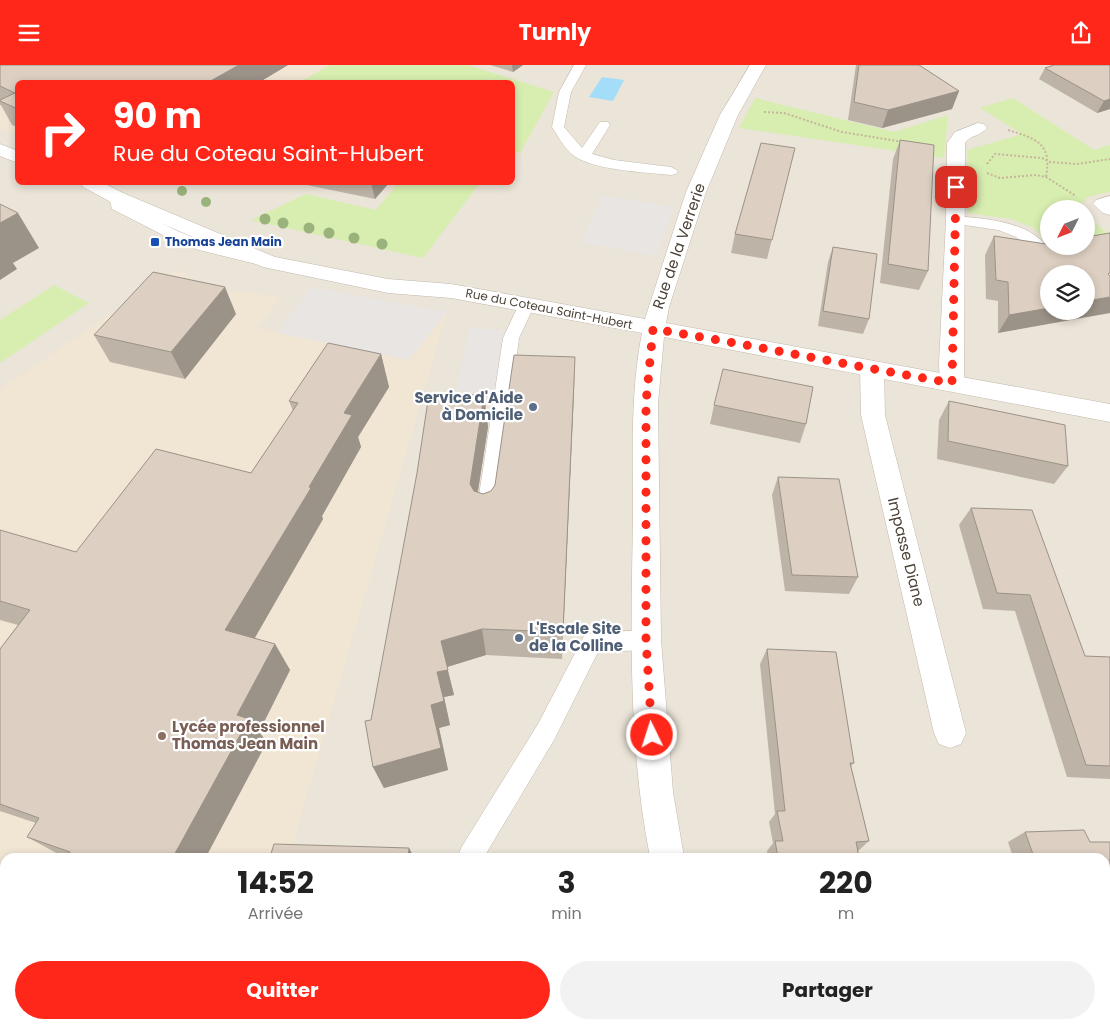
<!DOCTYPE html>
<html lang="fr">
<head>
<meta charset="utf-8">
<style>
	body { margin:0; font-family:Poppins,sans-serif; background:#f2f2f2; color:#222; height:100vh; display:flex; flex-direction:column; font-size:19px; white-space:nowrap }
	* { box-sizing:border-box; margin:0 }
	p { font-size:16px; color:#767676 }
	.icon { flex:none; width:28px; height:28px; fill:none; stroke:currentColor; stroke-width:2; stroke-linecap:round; stroke-linejoin:round }
	.map { position:relative; flex:1; overflow:hidden }
	.side { position:absolute; left:0px; top:788px; width:1110px; height:176px; display:flex; flex-direction:column; background:#fff; border-radius:15px 15px 0 0; box-shadow:0 2px 8px #0003 }
	.side>* { flex:none }
	.hud { position:absolute; left:15px; top:15px; width:500px; height:105px; border-radius:8px; box-shadow:0 2px 8px #0003; background:#ff2719; color:#fff; overflow:hidden }
	.needle { width:32px; rotate:228deg }
	.buttons { position:absolute; left:1040px; top:135px; display:grid; gap:10px }
	.buttons a { display:grid; place-items:center; width:55px; height:55px; border-radius:50%; background:#fff; box-shadow:0 2px 8px #0003; font-size:25px }
	.pin { position:absolute; display:grid; place-items:center; width:42px; height:42px; color:#fff; margin:-21px; border-radius:10px; box-shadow:0 2px 8px #0006 }
	.me { position:absolute; width:55px; margin:-28px; rotate:356deg; stroke-linejoin:round; filter:drop-shadow(0 0 4px #0008) }
	.turn { display:flex; align-items:center; gap:18px; height:105px; padding:0 15px; font-size:22px }
	.turn .icon { width:65px; height:65px; stroke-width:2.5 }
	.turn b { display:block; font-size:35px; line-height:42px }
	.eta { display:flex; justify-content:space-evenly; align-items:center; height:85px; text-align:center }
	.eta b { font-size:30px; font-weight:700; line-height:35px }
	.cta { display:flex; gap:10px; margin-top:auto; padding:10px 15px }
	.cta a { flex:1; height:58px; border-radius:30px; background:#ff2719; color:#fff; font-size:20px; font-weight:700; line-height:58px; text-align:center }
	.cta a+a { background:#f2f2f2; color:#222 }
	header { display:flex; justify-content:space-between; align-items:center; height:65px; padding:0 15px; background:#ff2719; color:#fff; font-size:22px; font-weight:700 }
	.map>svg:first-child { display:block }
</style>
</head>
<body>
<header><svg class="icon" aria-label="menu" viewBox="0 0 24 24"><path d="M4 6h16M4 12h16M4 18h16"/></svg>Turnly<svg class="icon" aria-label="share" viewBox="0 0 24 24"><path d="M12 15V3M7 8l5-5 5 5M5 13v7h14v-7"/></svg></header>
<div class="map">
<svg width="1110" height="963" viewBox="0 0 1110 963">
	<rect width="100%" height="100%" fill="#f7f2eb"/>
	<path fill="#ebe4d8" fill-rule="evenodd" d="M0 0H1110V963H0ZM18 18H512V118H18ZM1049 144H1086V181H1049ZM1049 209H1086V246H1049ZM5 792H1105V959H5Z"/>
	<path fill="#f1e6d4" d="M0 0H330L300 17 18 18 17 71 0 63Z
		M176 204 212 223 281 232 258 263 408 295 447 247 289 792H5V959H241L240 963H0V324Z"/>
	<path fill="#d8eeb0" d="M330 0H468L554 27 520 88 513 87 512 18 300 17Z
		M755 33 894 67 948 50 944 93 739 63Z
		M1013 33 1094 85 1110 80V127L1087 132 1079 144H1049V179L1034 163 1011 154 968 148 967 85 1022 69 980 43Z
		M398 118H480L423 193 251 155 306 129 376 145Z
		M1086 151 1110 170 1086 176Z
		M54 220 89 238 0 298V255Z"/>
	<path fill="#e8e5e2" d="M602 130 674 142 656 191 581 177Z
		M311 222 447 247 409 295 277 268Z
		M469 262 514 267 503 329 456 326Z"/>
	<path fill="#a3ddf8" d="M602 12 624 15 613 36 589 32Z"/>
	<g fill="none" stroke-linecap="round" stroke-linejoin="round">
		<g stroke="#c3b9ac" stroke-width="1">
			<path id="service" d="M574 0H586L571 27 564 62 582 83 600 57H608L610 60 592 89 614 95 671 102 678 106 676 109 671 110C644 107 604 106 579 94 567 88 559 73 552 62L559 27Z
				M116 128 121 129 124 139 175 165 209 179 265 192 268 195 265 198 260 200 199 185 165 171 112 144 109 132Z
				M956 151C986 154 1029 156 1048 183L1046 186H1036L1016 172 998 165 951 158 949 155 951 152Z
				M527 234 533 235 535 239 519 273 496 450 493 455 486 458 479 455 476 450 503 273 519 239 521 235Z
				M646 565 654 568 657 575 654 582 646 585 598 587 554 675 484 792H458L461 783 538 659 584 571 592 568Z
				M405 959H433L432 963H404Z"/>
		</g>
		<g stroke="#c3b9ac" stroke-width="1">
			<path id="minor" d="M978 58 984 59 987 63C981 71 970 70 965 78L964 318 960 324 952 326 944 324 940 318 939 299 946 155 947 78 955 67Z
				M1110 131V150L1103 148 1093 139 1096 135Z
				M872 296 880 298 884 304 885 350 966 668 961 679 950 683 939 679 934 668 861 350 860 304 864 298Z"/>
		</g>
		<g stroke="#c3b9ac" stroke-width="1">
			<path id="tertiary" d="M750 0H766L738 50 706 127 669 242 666 258 1110 339V357L664 272 658 338 661 575 673 727 684 792H650C628 681 631 566 633 453 633 391 630 328 642 268L451 233 388 228 263 202 109 136 83 122 81 118H103L123 128 275 192 388 214 451 219 645 254 686 127 720 50Z
				M0 79 18 86V98L0 91Z
				M685 959H723L724 963H686Z"/>
		</g>
		<path stroke="#c7b49c" stroke-width="2" stroke-dasharray="2 2" stroke-linecap="butt" d="M764 47 784 48 842 67 903 77
			M1008 65C1037 74 1052 78 1046 112
			M987 99 995 89 1042 93 1050 97 1077 99 1110 94
			M987 108 1000 113 1036 110 1046 112 1076 131"/>
		<use href="#service" fill="#fff" fill-rule="evenodd"/>
		<use href="#minor" fill="#fff" fill-rule="evenodd"/>
		<use href="#tertiary" fill="#fff" fill-rule="evenodd"/>
	</g>
	<g fill="#9ab37c">
		<circle cx="182" cy="126" r="5"/>
		<circle cx="206" cy="137" r="5"/>
		<circle cx="265" cy="154" r="5.5"/>
		<circle cx="283" cy="158" r="5.5"/>
		<circle cx="309" cy="163" r="5.5"/>
		<circle cx="329" cy="168" r="5.5"/>
		<circle cx="354" cy="173" r="5.5"/>
		<circle cx="382" cy="179" r="5.5"/>
	</g>
	<path fill="#beb3a7" d="M0 0H288L258 18H18V62L12 60 1 40H0Z
		M490 0H523L513 7Z
		M856 0H919L959 26 952 44 882 63 848 55Z
		M1110 0V44L1097 48 1039 14 1045 3Z
		M900 75 928 206 919 225 880 218 893 94Z
		M795 83 767 194 731 188 735 169Z
		M297 118H389L375 134Z
		M1110 168 998 268V236L986 234 985 190 994 171 1046 179Z
		M833 182 869 254 863 269 818 261 828 197Z
		M236 249 185 314 110 297 94 270Z
		M381 289 389 322 358 372 361 382 322 451 323 454 254 573 275 579 290 605 259 667 267 677 67 792 60 790 27 772 36 758 0 746V584L18 560 0 555V465L76 487 251 408 293 346 289 336Z
		M574 325 562 594 486 590 447 602 454 630 444 632 450 660 439 663 448 705 384 723 373 702 371 655 484 330 488 362 478 427 483 429 491 426Z
		M949 336 1068 401 1054 419 937 394 939 355Z
		M714 340 806 359 800 378 710 359Z
		M778 412 858 512 849 529 785 526 772 430Z
		M971 443 1085 591 1110 592V714L1067 712 1015 546 983 544 959 460Z
		M767 584 854 698 851 701 869 776 858 786 859 792H768L767 786 773 778 769 757 775 749 760 599Z
		M1025 767 1090 777H1110V850H1105V792H1013L1008 777Z"/>
	<path fill="#9b9288" d="M239 0H288L258 18H207Z
		M512 0H523L513 7Z
		M959 26 952 44 882 63 888 45Z
		M1110 34V44L1097 48 1104 36Z
		M371 118H389L375 134Z
		M18 148 39 183 13 198 17 204 0 215V158Z
		M225 222 236 249 185 314 171 287Z
		M1110 232V248L998 268 1009 250 1049 243V246H1086V236Z
		M381 289 389 322 358 372 361 382 322 451 323 454 244 592 225 565 309 422 344 348Z
		M575 292 574 325 562 594 563 567Z
		M484 330 488 362 474 450 470 419Z
		M482 564 486 590 447 602 454 630 444 632 450 660 439 663 448 705 384 723 373 702 431 640 437 607 441 576Z
		M275 579 290 605 259 667 267 677 206 792H173L237 650Z
		M409 783 414 792H408Z
		M382 959H392V963H381Z"/>
	<path fill="#ddd0c2" stroke="#9b9288" d="M0 0H239L207 18H18V44L0 36V35L15 28 0 21Z
		M859 0H919L959 26 888 45 854 37Z
		M1054 0H1110V34L1104 36 1045 3Z
		M900 75 934 80 928 206 888 199Z
		M761 78 795 83 772 175 735 169Z
		M0 139 18 148 0 158Z
		M1110 168V208L1108 209 1110 211V232L1086 236V209H1049V243L1009 250 1008 217 996 215 994 171 1046 179H1049V181H1086V172Z
		M833 182 877 189 869 254 823 246Z
		M153 207 225 222 171 287 94 270Z
		M328 278 381 289 344 348 352 350 309 422 311 423 225 565 275 579 237 650 249 654 173 792H68L70 787 27 772 39 753 0 739V584L30 545 0 536V465L76 487 156 384 251 408 298 338 289 336Z
		M514 290 575 292 563 567 482 564 441 576 448 605 437 607 444 636 431 640 441 683 373 702 365 656 371 655 417 408 429 329 484 330 470 419 474 426 483 429 491 426 495 420Z
		M723 304 813 322 806 359 714 340Z
		M949 336 1065 360 1068 401 948 376Z
		M778 412 839 414 858 512 792 510Z
		M971 443 1032 445 1085 591 1110 592V701L1086 700 1030 530 997 528Z
		M767 584 836 587 854 698H850L869 776 856 777 859 792H778L775 776H783L777 746H785Z
		M1084 765 1090 777H1110V843H1105V792H1034L1025 767Z
		M274 779 409 783 408 792H270Z
		M272 959H382L381 963H271Z"/>
	<g fill="none" stroke-linecap="round" stroke-linejoin="round">
		<path stroke="#ff2719" stroke-width="9" stroke-dasharray="0 16.2" d="M652 670 646 575V338L653 264C753 280 852 301 952 318L956 122"/>
	</g>
	<rect fill="#1a4fb4" stroke="#fff" stroke-width="2" x="150" y="172" width="10" height="10" rx="2.5"/>
	<g fill="#5c6f8a" stroke="#fff" stroke-width="2">
		<circle cx="533" cy="342" r="5"/>
		<circle cx="519" cy="573" r="5"/>
	</g>
	<circle fill="#8d6e63" stroke="#fff" stroke-width="2" cx="162" cy="671" r="5"/>
	<g text-anchor="middle" stroke-width="4.5" stroke-linejoin="round" paint-order="stroke">
		<g font-size="12" font-weight="bold" fill="#164399" stroke="#fff" text-anchor="start">
			<text x="165" y="181">Thomas Jean Main</text>
		</g>
		<g font-size="12" fill="#4c4237" stroke="#fff">
			<text transform="translate(549 244) rotate(11)" y="4">Rue du Coteau Saint-Hubert</text>
		</g>
		<g font-size="15" fill="#4c4237" stroke="#fff">
			<text transform="translate(679 181) rotate(-71)" y="5">Rue de la Verrerie</text>
			<text transform="translate(906 487) rotate(76)" y="5">Impasse Diane</text>
		</g>
		<g font-size="15" font-weight="bold" fill="#4e5e75" stroke="#fff" text-anchor="end">
			<text x="523" y="338">Service d'Aide<tspan x="523" dy="17">à Domicile</tspan></text>
			<text x="529" y="569" text-anchor="start">L'Escale Site<tspan x="529" dy="17">de la Colline</tspan></text>
		</g>
		<g font-size="15" font-weight="bold" fill="#785e54" stroke="#fff" text-anchor="start">
			<text x="172" y="667">Lycée professionnel<tspan x="172" dy="17">Thomas Jean Main</tspan></text>
		</g>
	</g>
</svg>
<div class="buttons">
<a><svg class="needle" viewBox="-14 -14 28 28"><path d="M0-13l5 13h-10z" fill="#e53935"/><path d="M0 13l5-13h-10z" fill="#767676"/></svg></a>
<a><svg class="icon" aria-label="layers" viewBox="0 0 24 24"><path d="M12 4l9 5-9 5-9-5zM3 14l9 5 9-5"/></svg></a>
</div>
<div class="pin" style="left:956px;top:122px;background:#d93025"><svg class="icon" aria-label="arrive" viewBox="0 0 24 24"><path d="M6 21V4h12l-3 4 3 4H6"/></svg></div>
<svg class="me" style="left:652px;top:670px" viewBox="-20 -20 40 40"><circle r="17" fill="#ff2719" stroke="#fff" stroke-width="3"/><path d="M0-11L8 9 0 5-8 9z" fill="#fff"/></svg>
<div class="hud">
<div class="turn"><svg class="icon" aria-label="right" viewBox="0 0 24 24"><path d="M7 20v-9h11M14 6l5 5-5 5"/></svg><div><b>90 m</b>Rue du Coteau Saint-Hubert</div></div>
</div>
<section class="side">
<div class="eta">
<div><b>14:52</b><p>Arrivée</p></div>
<div><b>3</b><p>min</p></div>
<div><b>220</b><p>m</p></div>
</div>
<div class="cta"><a>Quitter</a><a>Partager</a></div>
</section>
</div>
</body>
</html>
